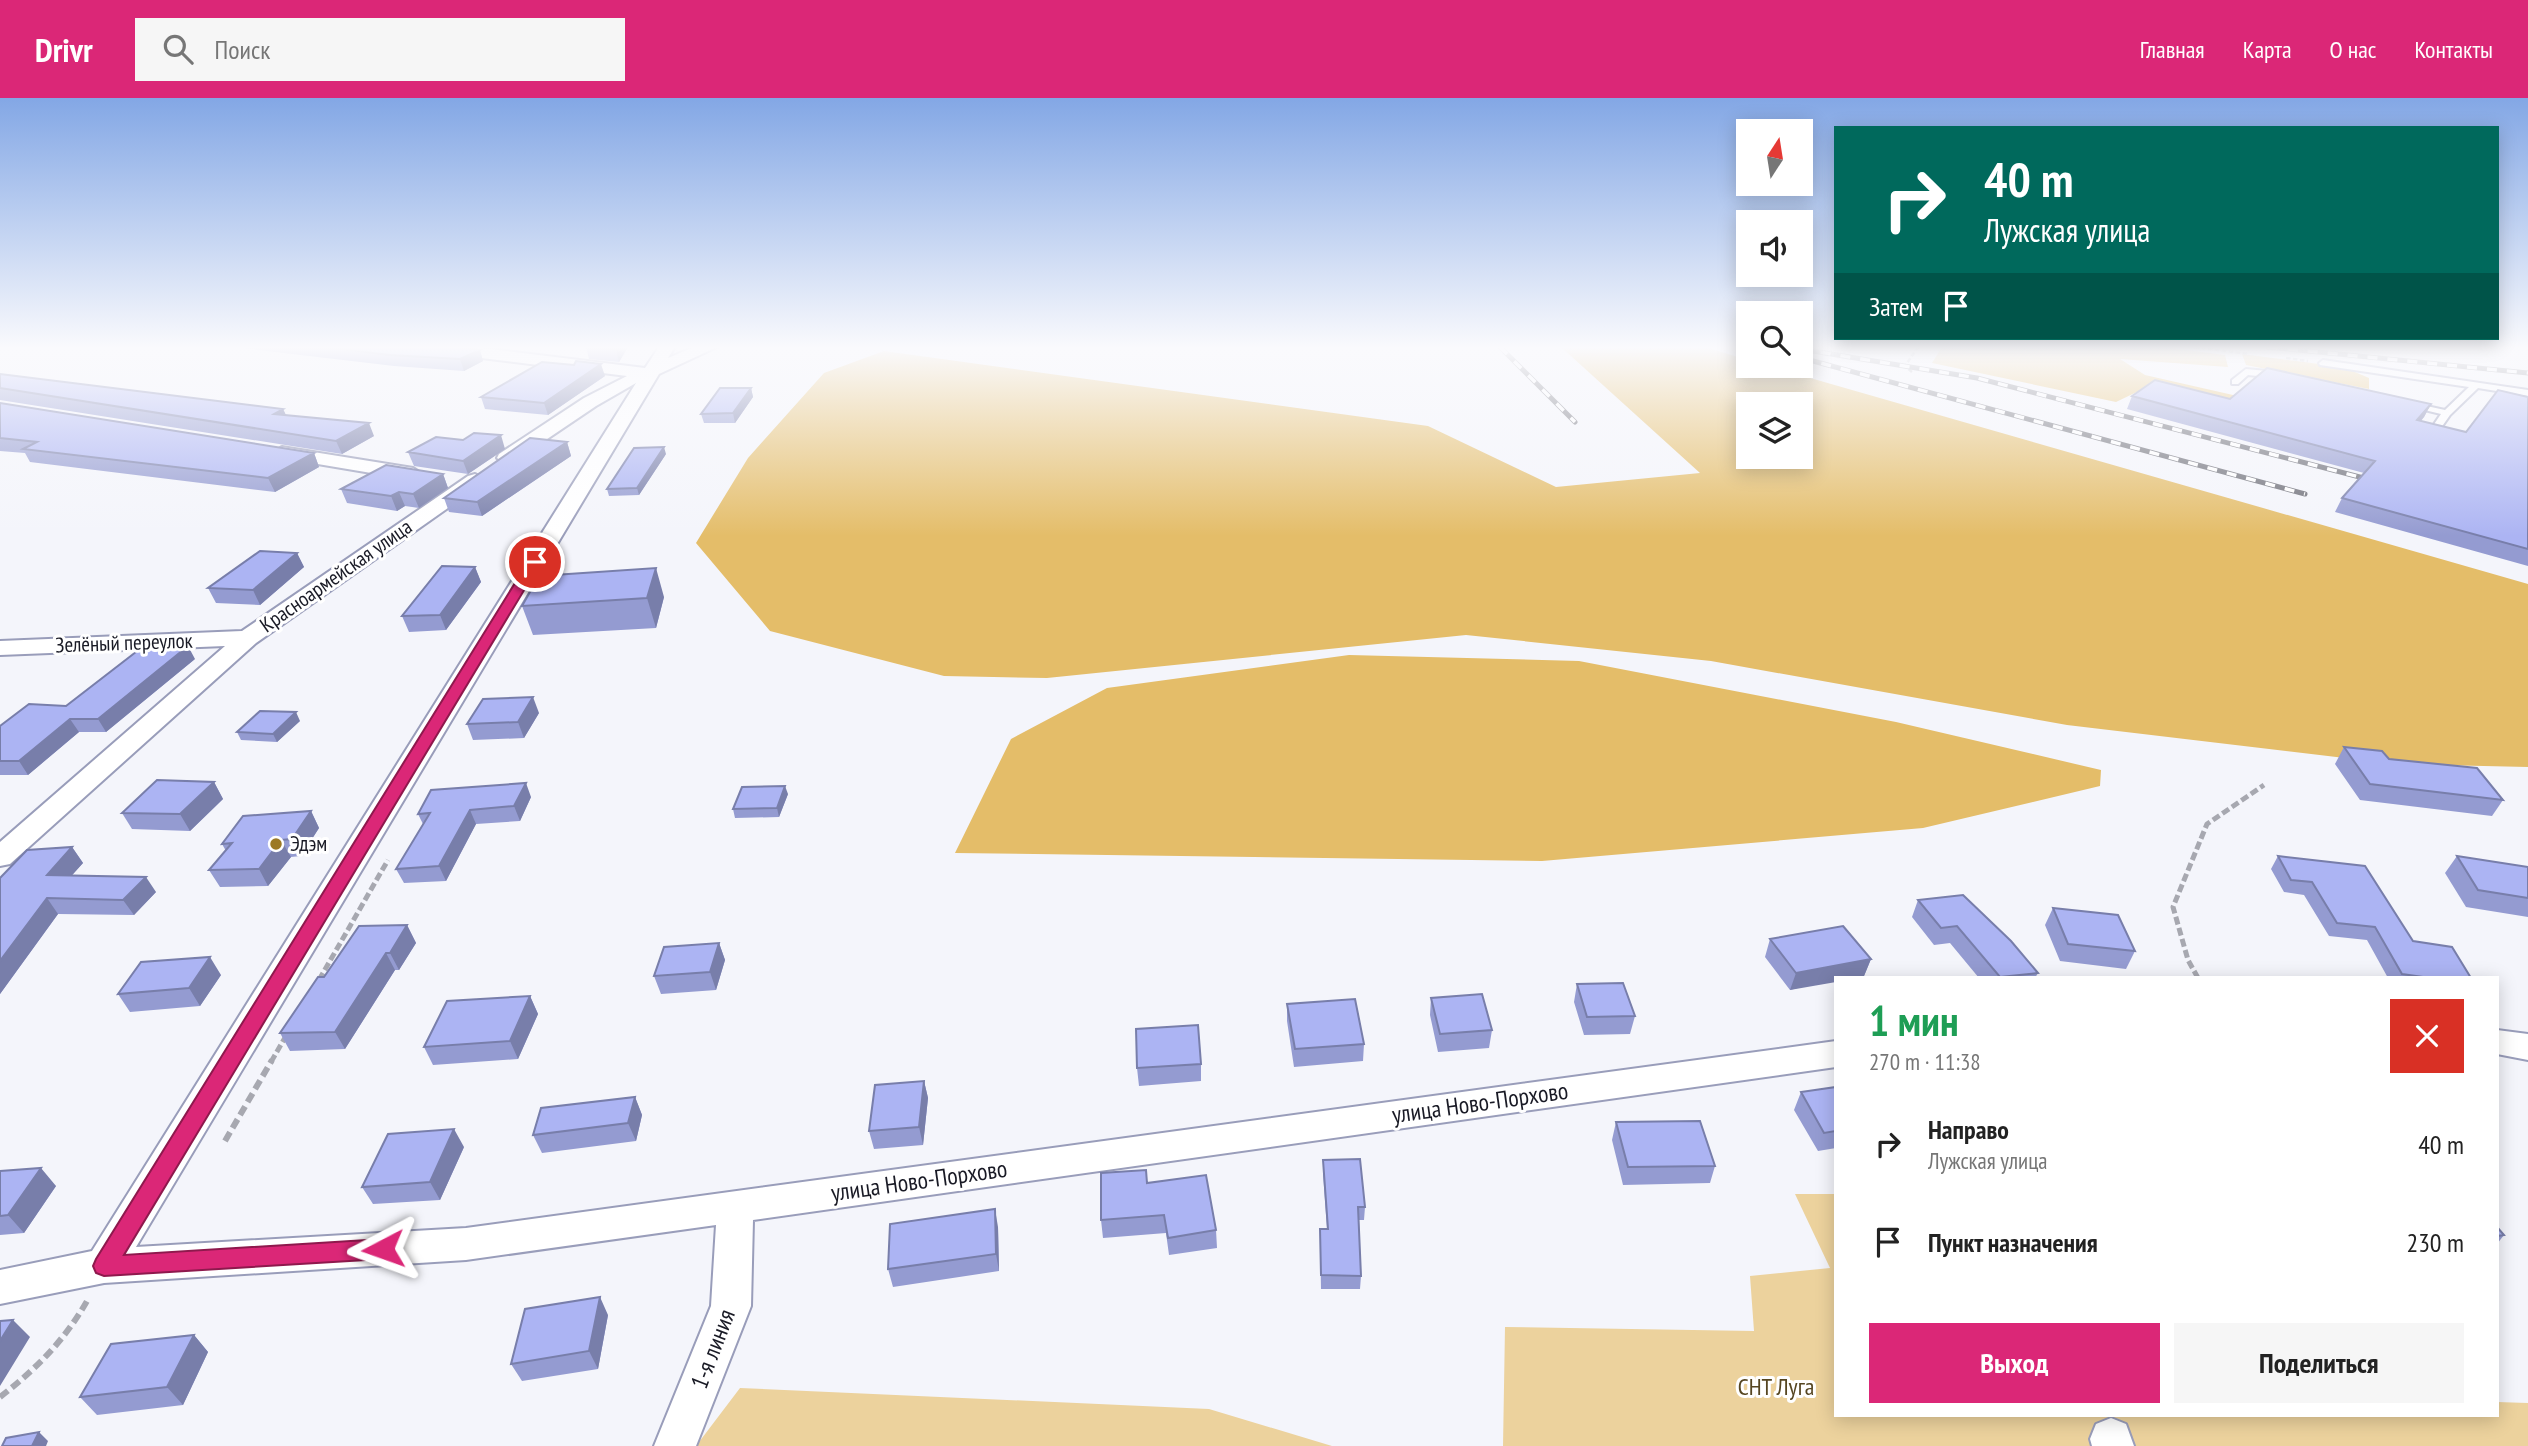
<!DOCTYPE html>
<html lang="ru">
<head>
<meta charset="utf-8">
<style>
	body { margin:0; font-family:"PT Sans Narrow",sans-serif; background:#f6f6f6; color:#222; height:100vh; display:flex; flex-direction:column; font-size:26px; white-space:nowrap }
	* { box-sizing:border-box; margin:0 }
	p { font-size:23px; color:#767676 }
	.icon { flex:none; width:38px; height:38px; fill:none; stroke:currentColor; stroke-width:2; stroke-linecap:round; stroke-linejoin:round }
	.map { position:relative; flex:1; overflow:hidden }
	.sheet { position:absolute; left:1834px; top:878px; width:665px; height:441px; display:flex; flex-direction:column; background:#fff; border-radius:0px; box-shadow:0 4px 18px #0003 }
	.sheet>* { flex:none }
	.top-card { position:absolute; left:1834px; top:28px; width:665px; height:214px; border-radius:0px; box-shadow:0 4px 18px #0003; background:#00695c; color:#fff; overflow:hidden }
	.needle { width:46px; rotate:12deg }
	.fabs { position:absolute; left:1736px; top:21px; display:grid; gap:14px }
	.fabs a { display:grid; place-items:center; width:77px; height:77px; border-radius:0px; background:#fff; box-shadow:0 4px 18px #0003; font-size:35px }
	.pin { position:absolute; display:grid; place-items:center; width:60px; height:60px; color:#fff; margin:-30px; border:4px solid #fff; border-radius:50%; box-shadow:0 2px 7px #0007 }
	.me { position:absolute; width:77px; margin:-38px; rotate:266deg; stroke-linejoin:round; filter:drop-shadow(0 0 5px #0008) }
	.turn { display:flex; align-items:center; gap:24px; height:147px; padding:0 35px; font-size:32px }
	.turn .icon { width:91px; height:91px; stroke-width:2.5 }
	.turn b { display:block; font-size:49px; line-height:60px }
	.then { display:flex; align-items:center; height:66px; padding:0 35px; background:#0003; gap:14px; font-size:26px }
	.round { display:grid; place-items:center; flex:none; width:74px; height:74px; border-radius:0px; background:#f6f6f6 }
	.summary { display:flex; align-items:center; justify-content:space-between; height:119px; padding:0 35px }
	h1 { font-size:42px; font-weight:700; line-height:52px; color:#1e9e55 }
	.button { display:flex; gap:14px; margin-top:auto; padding:14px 35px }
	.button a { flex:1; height:80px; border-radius:0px; background:#db2777; color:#fff; font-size:28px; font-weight:700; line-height:80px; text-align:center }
	.button a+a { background:#f6f6f6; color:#222 }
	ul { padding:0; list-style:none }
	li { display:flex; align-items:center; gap:21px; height:98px; padding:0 35px }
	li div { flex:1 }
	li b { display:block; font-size:26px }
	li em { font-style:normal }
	header { display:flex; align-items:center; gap:42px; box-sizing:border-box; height:98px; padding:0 35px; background:#db2777; color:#fff }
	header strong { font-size:33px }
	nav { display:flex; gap:38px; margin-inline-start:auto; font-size:24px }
	.search { width:490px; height:63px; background:#f6f6f6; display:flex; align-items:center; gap:18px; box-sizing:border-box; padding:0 24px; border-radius:0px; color:#767676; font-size:26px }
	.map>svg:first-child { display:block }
</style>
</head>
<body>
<header>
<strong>Drivr</strong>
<div class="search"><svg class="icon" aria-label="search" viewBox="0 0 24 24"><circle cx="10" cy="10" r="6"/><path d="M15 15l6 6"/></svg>Поиск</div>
<nav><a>Главная</a><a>Карта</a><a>О нас</a><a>Контакты</a></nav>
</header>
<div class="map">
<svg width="2528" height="1348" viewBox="0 0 2528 1348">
	<rect width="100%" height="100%" fill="#f4f5fb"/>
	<path fill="#ecd29d" d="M1795 1096H1836V1318H2497V1304L2528 1305V1348H1503L1505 1229 1754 1233 1750 1178 1830 1170Z
		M740 1290 1209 1311 1332 1348H696Z"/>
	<path fill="#e4bd69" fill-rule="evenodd" d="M1561 249H1705L1748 262V268H1768L2528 486V669L2395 666 2067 627 1711 563 1466 537 1047 580 944 578 770 533 696 445 748 360 824 275 884 253 1428 328 1556 389 1700 375ZM1748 306H1801V359H1748Z
		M1942 249H2162L2225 257 2228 269 2120 261 2145 277 2361 326 2145 290 2116 304 1932 265Z
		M2242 256 2343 269 2369 280V291L2246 267Z
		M1349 557 1579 563 1896 624 2101 672 2100 688 1923 730 1542 763 955 755 1011 641 1107 590Z"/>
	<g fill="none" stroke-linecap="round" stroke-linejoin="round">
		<g stroke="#999dba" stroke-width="4">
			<path id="service" d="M2323 262 2528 292V298L2478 290 2450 317 2436 337 2433 338 2428 335 2441 316 2408 308V304L2445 312 2469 289 2320 267 2319 265Z
				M2246 271 2278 274 2282 277 2278 280 2248 277 2238 286H2232V282Z"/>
		</g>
		<g stroke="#999dba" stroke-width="4">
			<path id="minor" d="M424 249H474L645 270 659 249H675L668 260 694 249H717L659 276 136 1149 466 1130 1836 943V969L753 1122 751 1208 696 1348H654L711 1208 716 1127 466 1162 104 1185 0 1206V1172L92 1153 636 285 596 308 513 364 506 366 497 360 499 356 584 300 627 278 432 254Z
				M282 349 413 370 422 376 413 382 276 359 273 355Z
				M475 376 485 382 482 386 256 545 10 766 0 768V744L225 548 0 557V543L242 533 468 378Z
				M2497 932 2528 936V962L2497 956Z
				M2111 1320 2126 1326 2134 1348H2092L2090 1341 2096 1326Z"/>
		</g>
		<path stroke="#a7a8b0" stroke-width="2.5" stroke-dasharray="4.5 2.5" stroke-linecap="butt" d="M2194 249 2249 256
			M2286 260 2308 263
			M1912 274 1905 268 1918 249"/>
		<path stroke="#a7a8b0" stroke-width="5" stroke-dasharray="8 3.5" stroke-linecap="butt" d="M2198 880 2188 862 2173 809 2207 726 2264 687
			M319 882 388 762
			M271 964 286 938"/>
		<path stroke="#a7a8b0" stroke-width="6" stroke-dasharray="10 5" stroke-linecap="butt" d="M225 1043 272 962
			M0 1299C35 1272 65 1242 87 1203"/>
		<use href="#service" fill="#fff" fill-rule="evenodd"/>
		<use href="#minor" fill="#fff" fill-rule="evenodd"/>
		<g stroke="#6d6e77" stroke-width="5">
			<path id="rail" d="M1500 249 1575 324
				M2268 249 2528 275
				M1801 251 1977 280 2379 384
				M1802 260 2305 396"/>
		</g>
		<use href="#rail" stroke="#fff" stroke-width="3.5" stroke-dasharray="10" stroke-linecap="butt"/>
	</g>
	<path fill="#949bd1" d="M234 249H460L480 252 483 263 464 273 394 268Z
		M586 249H628L619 264 589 261Z
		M0 276 283 311 286 317 374 338 342 356 0 302Z
		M605 278 548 317 485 311 481 299Z
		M751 290 753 299 735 325H704L701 316Z
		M2132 298 2431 306 2424 319 2421 323 2466 334 2528 299V468L2335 414 2342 400 2364 375 2127 311Z
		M0 305 314 355 319 369 275 394 30 364 25 355 0 353Z
		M567 344 571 358 482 418 449 414 444 400Z
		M505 351 468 376 414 368 408 354Z
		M666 356 639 397 609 398 607 391Z
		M443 376 448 390 419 410 405 408 397 413 347 405 341 391Z
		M297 455 304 469 260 507 216 505 208 490Z
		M475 469 481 484 446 532 409 534 402 518Z
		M664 499 656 530 533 537 522 508Z
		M195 561 106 634H79L28 677H0V628L66 608Z
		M539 615 524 640 473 642 467 626Z
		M300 623 277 644 241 642 237 634Z
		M2344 649 2389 661 2503 702 2492 718 2360 702 2335 666Z
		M214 684 223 701 190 733 132 731 122 715Z
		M788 696 779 719 735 720 733 711Z
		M531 699 520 723 476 726 446 783 404 785 396 771 423 726 418 716Z
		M311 713 319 730 301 758 291 759 268 788 220 789 209 772 226 753 222 746Z
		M72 749 83 765 71 778 156 794 134 817 58 816 0 896V780Z
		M2278 758 2413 843 2471 880H2388L2367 842 2329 838 2304 797 2284 794 2271 771Z
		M2457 758 2528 769V819L2466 809 2445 775Z
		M1918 802 2038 875 2035 880H1979L1950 845 1934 847 1912 819Z
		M2053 810 2135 853 2126 871 2060 863 2045 827Z
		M407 827 416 845 399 872H395L345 951 290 953 280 935 324 879Z
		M1770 841 1871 861 1864 878 1853 880H1836L1790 892 1765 859Z
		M719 845 725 862 716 892 661 896 654 878Z
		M221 877 200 908 130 914 118 896Z
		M1577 886 1635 918 1630 936 1584 937 1574 904Z
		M530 898 538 916 518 961 433 967 424 949Z
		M1431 900 1492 932 1489 950 1438 954 1430 917Z
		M1287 906 1364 946 1363 963 1294 969 1287 923Z
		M1201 966V983L1139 988 1137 970Z
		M924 983 928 1000 923 1047 874 1051 869 1033Z
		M1836 989V1050L1818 1053 1794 1012 1801 994Z
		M635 999 642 1017 636 1043 542 1055 533 1037Z
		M1616 1024 1715 1068 1710 1085 1623 1087 1612 1042Z
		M464 1049 440 1102 373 1106 362 1089Z
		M1323 1062 1365 1109 1364 1122H1359L1361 1178 1360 1191H1321L1320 1131H1327L1323 1075Z
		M1146 1072 1147 1085 1216 1132 1217 1150 1169 1157 1166 1135 1103 1140 1101 1122Z
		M0 1073 56 1088 24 1135 0 1137Z
		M998 1129 999 1173 893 1189 888 1171Z
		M2497 1129 2504 1137 2497 1146Z
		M608 1217 598 1271 522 1283 511 1266Z
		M194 1237 208 1254 183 1307 97 1317 80 1299Z"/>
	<path fill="#787eaa" d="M617 249H628L619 264 616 252Z
		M480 252 483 263 464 273 460 261Z
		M601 266 605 278 548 317 544 305Z
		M751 290 753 299 735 325 733 315Z
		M2431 306 2424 319 2410 335 2417 322Z
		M283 311 289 324 274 316Z
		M369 325 374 338 342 356 336 343Z
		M501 337 505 351 468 376 463 363Z
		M567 344 571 358 482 418 477 404Z
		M664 349 666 356 639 397 637 390Z
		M314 355 319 369 275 394 268 380Z
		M443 376 448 390 419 410 413 396Z
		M399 394 405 408 397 413 391 398Z
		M297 455 304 469 260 507 253 492Z
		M475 469 481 484 446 532 440 517Z
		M656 470 664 499 656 530 647 500Z
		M188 548 195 561 106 634 98 621Z
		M533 599 539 615 524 640 518 624Z
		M296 614 300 623 277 644 273 636Z
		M70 621 79 634 28 677 19 663Z
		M214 684 223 701 190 733 180 716Z
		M526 685 531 699 520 723 514 708Z
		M785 688 788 696 779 719 777 710Z
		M470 712 476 726 446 783 439 768Z
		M311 713 319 730 301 758 292 741Z
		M281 742 291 759 268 788 259 771Z
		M72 749 83 765 58 793 47 777Z
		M146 779 156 794 134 817 123 802Z
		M47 800 58 816 0 896V863Z
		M407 827 416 845 399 872 390 855Z
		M719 845 725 862 716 892 710 874Z
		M386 855 395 872 345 951 335 934Z
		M210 859 221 877 200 908 189 890Z
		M1871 861 1864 878 1853 880H1836V884L1790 892 1796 875Z
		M530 898 538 916 518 961 510 943Z
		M924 983 928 1000 923 1047 919 1029Z
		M635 999 642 1017 636 1043 628 1025Z
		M454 1031 464 1049 440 1102 430 1084Z
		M41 1070 56 1088 24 1135 8 1117Z
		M995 1111 998 1129 999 1173 996 1156Z
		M600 1199 608 1217 598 1271 589 1253Z
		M13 1222 30 1239 0 1288V1243Z
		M194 1237 208 1254 183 1307 167 1289Z
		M39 1334 48 1343 46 1348H32Z"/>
	<path fill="#acb4f3" stroke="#787eaa" stroke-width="2" d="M324 249H460L480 252 460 261 390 257Z
		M595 249H617L616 252Z
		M576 263 601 266 544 305 481 299 542 264 574 267Z
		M2267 270 2431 306 2417 322 2466 334 2498 292 2528 299V451L2342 400 2375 363 2132 298 2155 282 2230 301Z
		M0 276 283 311 274 316 369 325 336 343 0 290Z
		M720 290H751L733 315 701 316Z
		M0 305 314 355 268 380 23 351 37 344 0 340Z
		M474 335 501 337 463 363 408 354 436 339 463 342Z
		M530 340 567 344 477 404 444 400Z
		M664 349 637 390 607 391 634 350Z
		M386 367 443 376 413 396 399 394 391 398 341 391Z
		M260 453 297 455 253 492 208 490Z
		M442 468 475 469 440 517 402 518Z
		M656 470 647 500 522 508 539 478Z
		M145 547 188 548 98 621H70L19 663H0V628L29 606 66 608Z
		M533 599 518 624 467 626 483 601Z
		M260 613 296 614 273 636 237 634Z
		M2344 649 2382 653 2389 661 2477 670 2503 702 2370 686Z
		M157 682 214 684 180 716 122 715Z
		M526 685 514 708 470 712 439 768 396 771 430 715 418 716 431 692Z
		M785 688 777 710 733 711 742 689Z
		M311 713 292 741 281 742 259 771 209 772 232 745 222 746 243 718Z
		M72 749 47 777 146 779 123 802 47 800 0 863V780L27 752Z
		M2278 758 2365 768 2413 843 2452 849 2471 880H2430L2402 876 2375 829 2337 825 2312 784 2291 782Z
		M2457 758 2528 769V800L2478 792Z
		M1963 797 2011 843 2038 875 2000 879 1957 828 1941 830 1918 802Z
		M2053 810 2118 817 2135 853 2068 846Z
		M407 827 390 855H386L335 934 280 935 318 879H324L359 828Z
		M1843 828 1871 861 1796 875 1770 841Z
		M719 845 710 874 654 878 664 849Z
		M210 859 189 890 118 896 141 864Z
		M1623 885 1635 918 1587 919 1577 886Z
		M1482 896 1492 932 1440 936 1431 900Z
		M530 898 510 943 424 949 447 903Z
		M1355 901 1364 946 1295 951 1287 906Z
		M1198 927 1201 966 1137 970 1136 931Z
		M924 983 919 1029 869 1033 875 987Z
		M1836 989V1033L1824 1035 1801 994Z
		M635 999 628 1025 533 1037 541 1010Z
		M1700 1023 1715 1068 1628 1069 1616 1024Z
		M454 1031 430 1084 362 1089 388 1036Z
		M1360 1061 1365 1109H1358L1361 1178 1321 1177 1320 1131H1328L1323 1062Z
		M41 1070 8 1117 0 1118V1073Z
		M1146 1072 1147 1085 1206 1077 1216 1132 1168 1140 1164 1117 1101 1122V1075Z
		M995 1111 996 1156 888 1171 890 1126Z
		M2497 1129 2504 1137 2497 1138Z
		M600 1199 589 1253 511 1266 525 1211Z
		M13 1222 0 1243V1223Z
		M194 1237 167 1289 80 1299 111 1246Z
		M39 1334 32 1348H2L6 1340Z"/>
	<linearGradient id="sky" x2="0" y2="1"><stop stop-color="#83a7e5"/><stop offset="0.57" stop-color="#fafafd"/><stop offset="1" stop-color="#fafafd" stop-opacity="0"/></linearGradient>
	<rect width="2528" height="438" fill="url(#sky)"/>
	<path fill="#db2777" stroke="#8e194d" stroke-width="2" d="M535 460 541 464 124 1157 383 1141 391 1144 394 1151 391 1158 383 1161 104 1178 96 1175 93 1168 96 1161 528 464Z"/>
	<circle fill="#9c7924" stroke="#fff" stroke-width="2.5" cx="276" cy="746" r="7"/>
	<g text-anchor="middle" stroke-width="6" stroke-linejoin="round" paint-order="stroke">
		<g font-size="21" fill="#191a25" stroke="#fff">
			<text transform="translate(336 478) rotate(-35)" y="7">Красноармейская улица</text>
			<text transform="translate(124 545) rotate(-2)" y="7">Зелёный переулок</text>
		</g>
		<g font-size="21" fill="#191a25" stroke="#fff" text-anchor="start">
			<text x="290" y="753">Эдэм</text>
		</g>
		<g font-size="24" fill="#191a25" stroke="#fff">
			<text transform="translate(1480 1005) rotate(-8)" y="8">улица Ново-Порхово</text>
			<text transform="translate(919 1083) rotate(-8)" y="8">улица Ново-Порхово</text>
			<text transform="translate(713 1251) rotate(-69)" y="8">1-я линия</text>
		</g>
		<g font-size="24" fill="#564621" stroke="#fff">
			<text x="1776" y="1297">СНТ Луга</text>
		</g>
	</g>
</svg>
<div class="fabs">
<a><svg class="needle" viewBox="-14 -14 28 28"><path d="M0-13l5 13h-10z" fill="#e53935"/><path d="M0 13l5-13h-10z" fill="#767676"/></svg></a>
<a><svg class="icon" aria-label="sound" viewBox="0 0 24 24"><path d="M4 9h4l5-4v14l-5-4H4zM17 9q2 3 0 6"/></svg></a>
<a><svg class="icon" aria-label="search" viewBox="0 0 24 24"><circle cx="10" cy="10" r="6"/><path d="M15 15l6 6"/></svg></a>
<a><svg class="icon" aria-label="layers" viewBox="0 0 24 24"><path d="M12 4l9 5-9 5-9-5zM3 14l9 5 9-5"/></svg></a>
</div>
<div class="pin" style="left:535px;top:464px;background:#d93025"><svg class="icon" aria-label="arrive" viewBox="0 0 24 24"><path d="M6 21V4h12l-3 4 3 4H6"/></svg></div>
<svg class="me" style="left:383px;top:1151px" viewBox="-20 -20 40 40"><path d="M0-17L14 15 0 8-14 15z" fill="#db2777" stroke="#fff" stroke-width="4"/></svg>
<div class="top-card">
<div class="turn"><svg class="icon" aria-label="right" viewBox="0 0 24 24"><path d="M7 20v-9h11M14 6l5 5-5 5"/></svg><div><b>40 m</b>Лужская улица</div></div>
<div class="then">Затем<svg class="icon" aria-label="arrive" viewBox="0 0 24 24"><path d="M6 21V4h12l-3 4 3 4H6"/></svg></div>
</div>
<section class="sheet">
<div class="summary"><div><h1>1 мин</h1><p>270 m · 11:38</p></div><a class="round" style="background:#d93025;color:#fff"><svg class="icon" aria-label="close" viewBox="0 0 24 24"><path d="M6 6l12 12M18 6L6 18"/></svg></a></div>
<ul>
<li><svg class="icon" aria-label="right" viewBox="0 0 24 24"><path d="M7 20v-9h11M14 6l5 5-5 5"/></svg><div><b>Направо</b><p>Лужская улица</p></div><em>40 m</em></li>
<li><svg class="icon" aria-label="arrive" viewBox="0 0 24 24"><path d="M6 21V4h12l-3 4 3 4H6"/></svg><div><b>Пункт назначения</b></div><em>230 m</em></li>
</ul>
<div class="button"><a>Выход</a><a>Поделиться</a></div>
</section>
</div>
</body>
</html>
